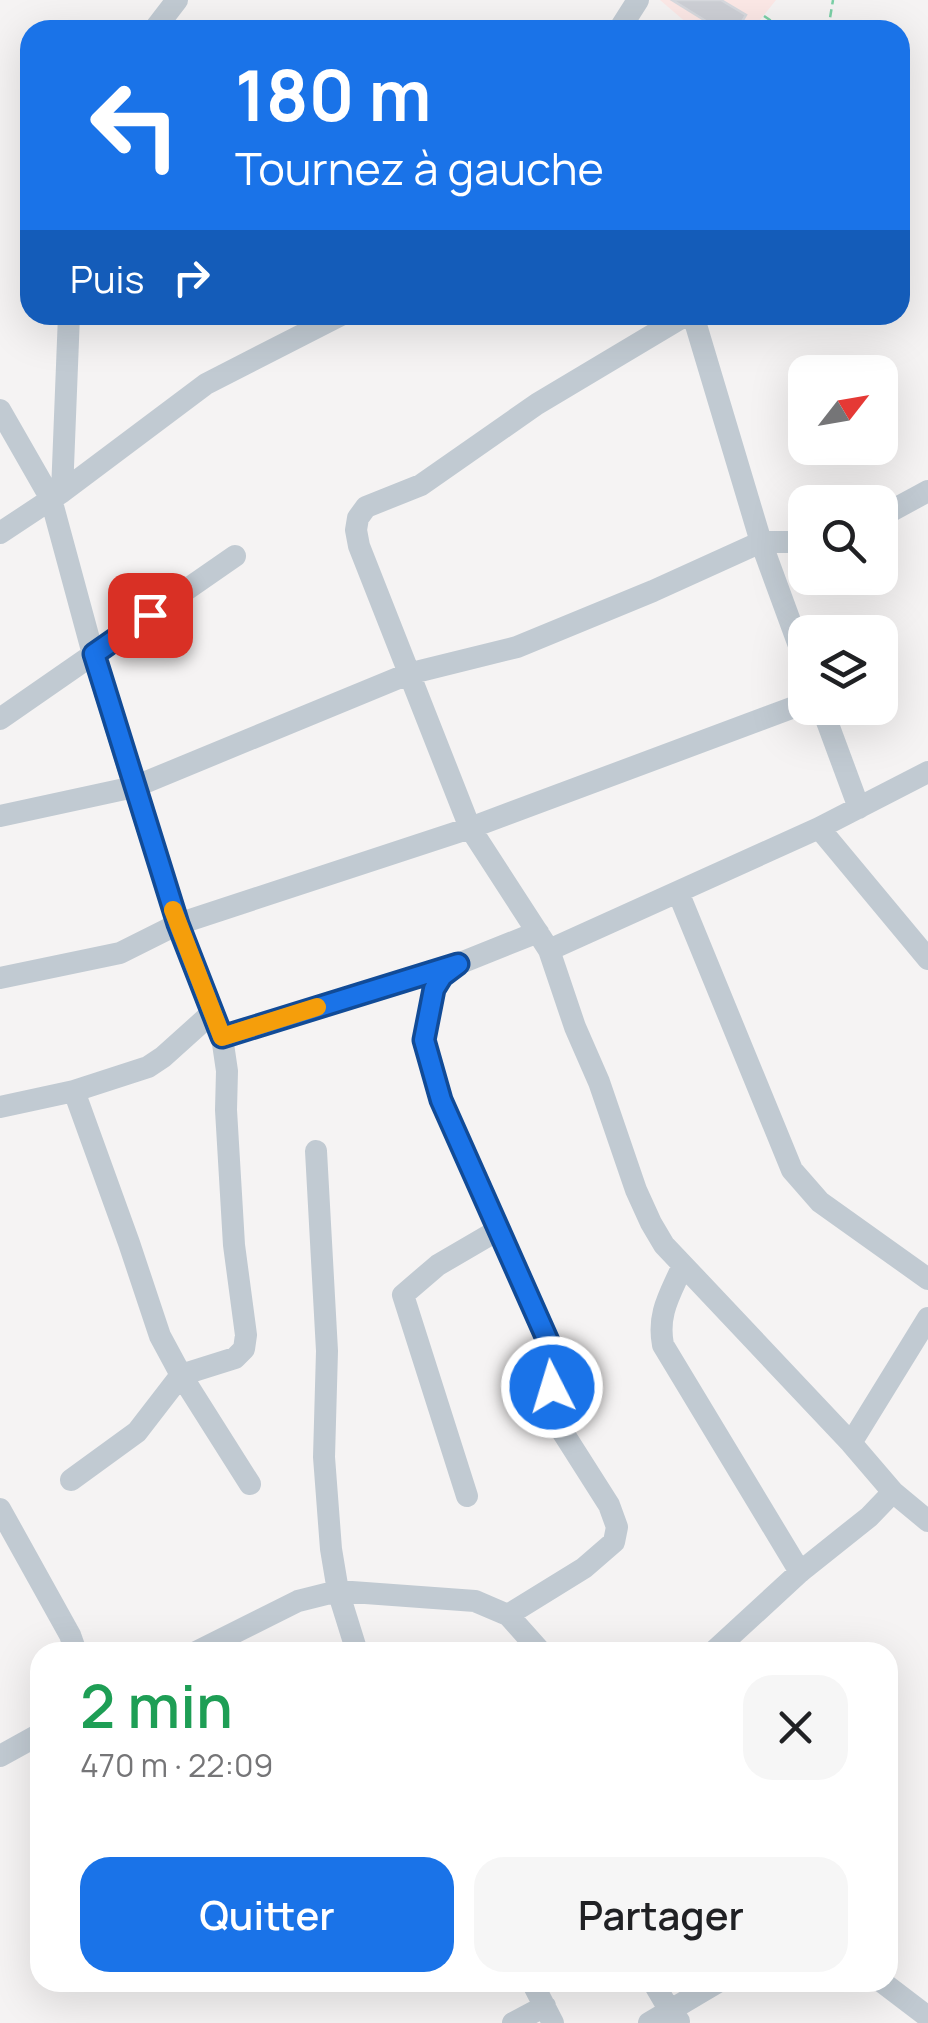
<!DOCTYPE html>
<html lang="fr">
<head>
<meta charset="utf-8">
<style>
	body { margin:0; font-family:Manrope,sans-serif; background:#f6f6f6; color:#202124; height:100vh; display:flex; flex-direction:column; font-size:38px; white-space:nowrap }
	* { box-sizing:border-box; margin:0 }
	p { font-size:32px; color:#757577 }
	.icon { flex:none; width:55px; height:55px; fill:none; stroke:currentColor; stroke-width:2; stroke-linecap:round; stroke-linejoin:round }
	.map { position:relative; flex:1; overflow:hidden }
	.sheet { position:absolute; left:30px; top:1642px; width:868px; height:350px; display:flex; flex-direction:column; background:#fff; border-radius:30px; box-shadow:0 10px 40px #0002 }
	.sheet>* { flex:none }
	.hud { position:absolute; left:20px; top:20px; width:890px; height:305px; border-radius:30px; box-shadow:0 10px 40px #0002; background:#1a73e8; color:#fff; overflow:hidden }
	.needle { width:65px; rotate:59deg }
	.controls { position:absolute; left:788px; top:355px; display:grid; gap:20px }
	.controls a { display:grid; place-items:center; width:110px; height:110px; border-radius:20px; background:#fff; box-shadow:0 10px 40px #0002; font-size:50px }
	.pin { position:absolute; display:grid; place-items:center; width:85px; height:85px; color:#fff; margin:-42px; border-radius:20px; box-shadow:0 5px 15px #0006 }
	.me { position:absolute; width:110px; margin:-55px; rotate:355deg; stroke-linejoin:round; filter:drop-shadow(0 0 8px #0008) }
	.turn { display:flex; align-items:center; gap:35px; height:210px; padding:0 50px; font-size:45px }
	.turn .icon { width:130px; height:130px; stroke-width:2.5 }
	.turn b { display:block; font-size:70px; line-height:85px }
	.then { display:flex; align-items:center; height:95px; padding:0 50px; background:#0003; gap:20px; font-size:38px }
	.round { display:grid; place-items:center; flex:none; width:105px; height:105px; border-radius:30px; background:#f6f6f6 }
	.head { display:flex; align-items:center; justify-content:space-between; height:170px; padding:0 50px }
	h1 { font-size:60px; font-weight:600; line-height:75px; color:#1e9e55 }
	.cta { display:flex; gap:20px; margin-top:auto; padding:20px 50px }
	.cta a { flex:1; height:115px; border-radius:30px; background:#1a73e8; color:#fff; font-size:40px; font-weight:600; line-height:115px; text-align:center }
	.cta a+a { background:#f6f6f6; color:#202124 }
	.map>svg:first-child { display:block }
</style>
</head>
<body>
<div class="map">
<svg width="928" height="2023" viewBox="0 0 928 2023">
	<rect width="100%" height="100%" fill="#f5f3f3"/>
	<path fill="#fce8e6" d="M660 0H776L752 30H695Z"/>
	<path fill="#cdcfd5" stroke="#d7d9de" stroke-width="2.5" d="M672 0H721L746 15 737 30H704L709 23Z"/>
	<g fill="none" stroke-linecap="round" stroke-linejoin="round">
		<path stroke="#7ad0a6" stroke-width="2.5" stroke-dasharray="8 5" stroke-linecap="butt" d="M764 16 785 30
			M828 30 833 0"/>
		<path stroke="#c1cad2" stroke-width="22" d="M154 30 177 0
			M619 30 638 0
			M686 315 537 404 421 485 366 507 358 518 356 530 359 546 470 828 549 950 575 1027 599 1082 636 1190 651 1223 664 1245 683 1265 851 1443 893 1492 928 1521
			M693 315 761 542 805 662
			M0 410 51 499 93 654 134 787 178 924 222 1037 227 1071 226 1110 234 1245 246 1335 244 1349 235 1358 181 1375 137 1432 71 1480
			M62 492 69 315
			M880 517 928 491
			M0 533 62 492 206 384 341 315
			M822 708 859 808
			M0 719 235 556
			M0 816 134 787 408 674 517 647 653 591 761 542H805
			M819 828 928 959
			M678 892 792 1170 820 1202 928 1279
			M549 950 819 828 928 772
			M0 978 120 953 178 924 470 828 805 703
			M222 1037 453 965
			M74 1091 129 1243 160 1336 181 1375 250 1484
			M0 1107 74 1091 148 1067 163 1057 213 1012
			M316 1151 327 1351 324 1457 331 1549 338 1591 357 1652
			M683 1265C670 1295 657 1313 663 1345L800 1572
			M851 1443 928 1318
			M467 1496 403 1295 438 1265 498 1230
			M0 1509 70 1635 76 1652
			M508 1615 584 1568 614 1542 617 1527 609 1505 555 1420 549 1405 556 1368 548 1341 441 1100 424 1040 433 989 443 977 458 964 538 932
			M196 1652 298 1601 338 1591 475 1601 508 1615 541 1652
			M713 1652 800 1572 869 1517 893 1492
			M0 1756 40 1734
			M532 1982 553 2023
			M653 1982 670 2011 679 2021
			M882 1982 928 2017
			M513 2023 545 2006
			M649 2023 718 1982"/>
	</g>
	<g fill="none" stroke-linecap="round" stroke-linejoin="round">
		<g stroke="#114b97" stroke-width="25">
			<path id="route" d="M150 615 94 654 178 924 222 1037 458 964 442 976 434 989 424 1040 441 1100 548 1341 556 1368 552 1387"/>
		</g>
		<use href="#route" stroke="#1a73e8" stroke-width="18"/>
		<path stroke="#f59e0b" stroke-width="18" d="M173 910 222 1037 317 1007"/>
	</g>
</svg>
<div class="controls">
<a><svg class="needle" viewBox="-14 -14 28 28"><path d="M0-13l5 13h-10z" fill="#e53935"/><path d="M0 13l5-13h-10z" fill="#757577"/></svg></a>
<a><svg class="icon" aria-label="search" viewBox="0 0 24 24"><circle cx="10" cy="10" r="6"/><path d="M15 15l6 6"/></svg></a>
<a><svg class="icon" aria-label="layers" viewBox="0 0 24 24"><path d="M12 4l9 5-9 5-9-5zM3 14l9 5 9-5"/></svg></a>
</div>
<div class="pin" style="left:150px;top:615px;background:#d93025"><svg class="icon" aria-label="arrive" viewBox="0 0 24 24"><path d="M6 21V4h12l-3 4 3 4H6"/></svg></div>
<svg class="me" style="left:552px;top:1387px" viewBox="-20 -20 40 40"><circle r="17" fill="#1a73e8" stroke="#fff" stroke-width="3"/><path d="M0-11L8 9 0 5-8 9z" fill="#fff"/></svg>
<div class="hud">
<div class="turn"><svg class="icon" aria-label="left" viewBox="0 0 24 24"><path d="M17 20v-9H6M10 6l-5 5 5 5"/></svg><div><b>180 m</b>Tournez à gauche</div></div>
<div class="then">Puis<svg class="icon" aria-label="right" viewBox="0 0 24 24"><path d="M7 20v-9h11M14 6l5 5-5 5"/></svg></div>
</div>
<section class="sheet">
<div class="head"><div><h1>2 min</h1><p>470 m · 22:09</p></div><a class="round"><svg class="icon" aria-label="close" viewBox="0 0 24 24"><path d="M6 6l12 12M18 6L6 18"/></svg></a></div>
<div class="cta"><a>Quitter</a><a>Partager</a></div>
</section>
</div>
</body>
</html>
